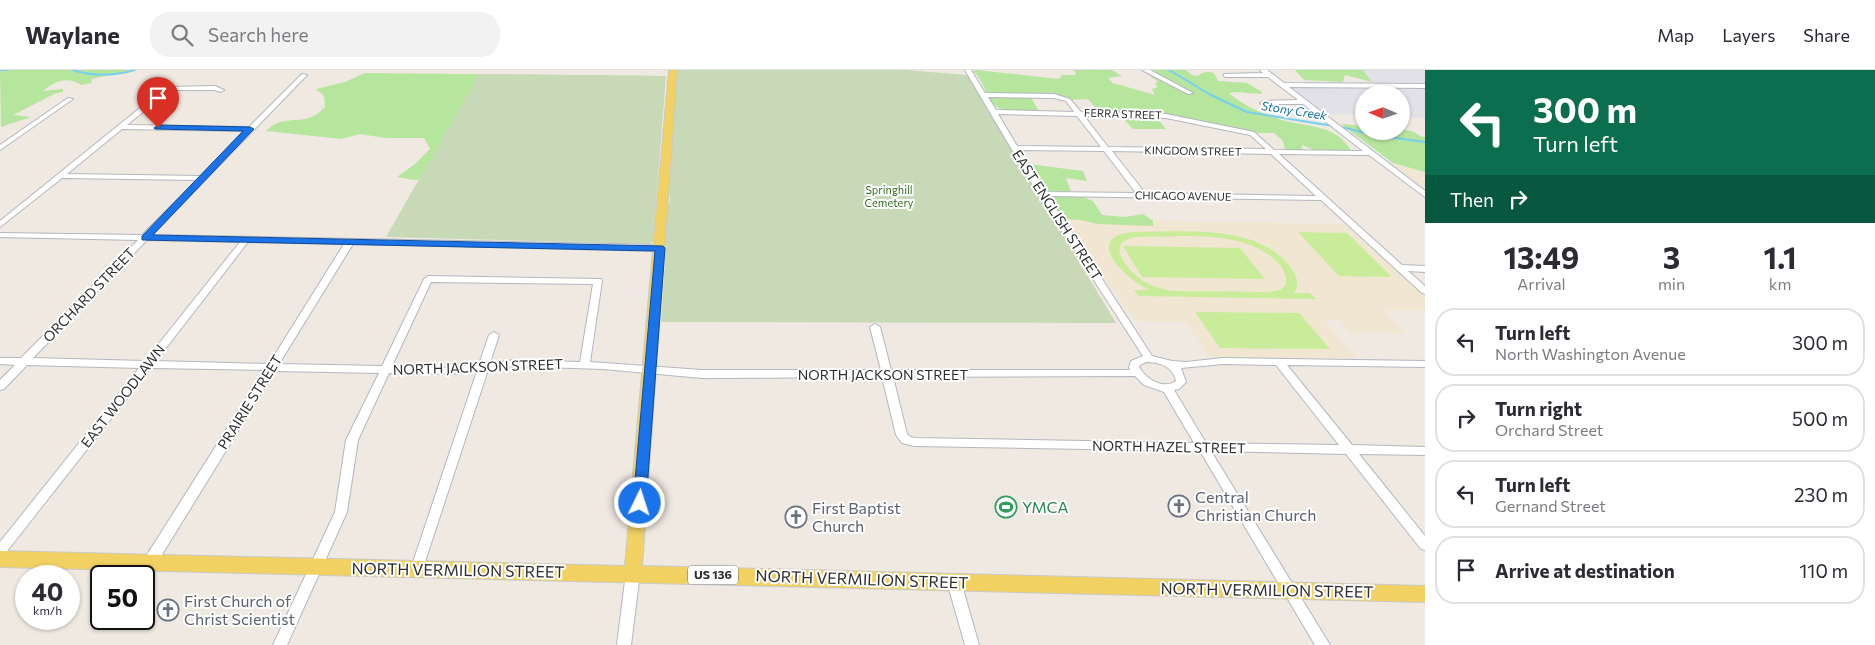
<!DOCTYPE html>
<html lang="en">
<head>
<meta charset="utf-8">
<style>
	body { margin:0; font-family:Commissioner,sans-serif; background:#f2f2f3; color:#2b2b33; height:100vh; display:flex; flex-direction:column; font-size:19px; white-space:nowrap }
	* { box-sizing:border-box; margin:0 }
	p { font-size:16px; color:#7c7c81 }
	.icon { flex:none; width:28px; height:28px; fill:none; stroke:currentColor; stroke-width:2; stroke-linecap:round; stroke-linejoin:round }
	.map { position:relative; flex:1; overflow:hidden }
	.sheet { display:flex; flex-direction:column; background:#fff; width:450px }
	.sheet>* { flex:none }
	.top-card { background:#0b6e4f; color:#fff; overflow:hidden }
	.needle { width:32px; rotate:272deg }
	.tools { position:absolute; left:1355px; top:15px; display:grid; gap:10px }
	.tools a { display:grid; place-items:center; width:55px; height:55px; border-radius:50%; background:#fff; box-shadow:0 1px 4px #0004; font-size:25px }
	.speed { position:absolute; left:15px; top:495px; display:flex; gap:10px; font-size:25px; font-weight:700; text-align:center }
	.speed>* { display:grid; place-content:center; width:65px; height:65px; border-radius:50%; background:#fff; box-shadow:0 1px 4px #0004; line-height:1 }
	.speed small { font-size:12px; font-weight:400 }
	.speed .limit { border:2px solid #111; border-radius:8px; background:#fff; color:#111 }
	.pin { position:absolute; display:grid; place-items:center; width:42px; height:42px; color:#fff; margin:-51px -21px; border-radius:50% 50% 50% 0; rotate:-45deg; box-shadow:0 0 5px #0007 }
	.pin .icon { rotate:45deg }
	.me { position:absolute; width:55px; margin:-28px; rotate:4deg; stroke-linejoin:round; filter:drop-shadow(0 0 4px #0008) }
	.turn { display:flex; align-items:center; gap:18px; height:105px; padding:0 25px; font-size:22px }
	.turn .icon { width:65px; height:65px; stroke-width:2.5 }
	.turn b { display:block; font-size:35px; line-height:42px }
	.then { display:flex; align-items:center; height:48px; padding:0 25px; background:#0003; gap:10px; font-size:19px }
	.eta { display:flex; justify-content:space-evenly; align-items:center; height:85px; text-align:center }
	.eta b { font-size:30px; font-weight:700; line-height:35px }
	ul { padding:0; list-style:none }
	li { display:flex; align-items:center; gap:15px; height:68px; margin:0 10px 8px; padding:0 15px; border:2px solid #e1e1e2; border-radius:20px }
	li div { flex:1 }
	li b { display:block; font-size:19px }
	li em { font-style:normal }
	header { display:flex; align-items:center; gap:30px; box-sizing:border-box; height:70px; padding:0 25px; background:#fff; border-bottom:1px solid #e1e1e2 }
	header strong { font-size:24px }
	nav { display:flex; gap:28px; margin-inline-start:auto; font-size:18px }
	.search { width:350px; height:45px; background:#f2f2f3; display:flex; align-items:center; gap:12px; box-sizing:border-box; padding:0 18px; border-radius:20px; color:#7c7c81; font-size:19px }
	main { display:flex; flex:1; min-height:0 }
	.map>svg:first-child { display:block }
</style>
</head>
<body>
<header>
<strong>Waylane</strong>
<div class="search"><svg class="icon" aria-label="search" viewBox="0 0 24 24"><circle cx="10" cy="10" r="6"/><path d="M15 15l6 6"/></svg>Search here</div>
<nav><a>Map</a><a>Layers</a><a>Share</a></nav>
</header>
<main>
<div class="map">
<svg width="1425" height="575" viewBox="0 0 1425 575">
	<rect width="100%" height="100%" fill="#efe9e1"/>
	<path fill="#e3e1e8" d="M1363 0H1425V14H1373Z
		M1295 16 1425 18V48L1401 47V24H1364V44L1326 45 1292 17Z"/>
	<path fill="#f0e6d1" d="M1393 93 1425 102V119L1392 94Z
		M1064 149 1344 154 1425 227V240H1384L1407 263H1351L1339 250H1324L1356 288 1210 287 1186 252 1135 251Z"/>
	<path fill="#b6e59e" d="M0 0H131L92 9 91 13 81 15C67 6 55 11 43 21L63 19V22L56 23 13 45 31 47 1 57Z
		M976 0 1059 9 1062 5H1075L1076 2 1072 0H1112L1122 6 1108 8 1113 13 1155 25 1152 19 1158 17 1155 14 1158 11 1152 8 1147 0H1186L1192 5 1198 6C1203 2 1208 1 1214 3L1218 11 1247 13 1262 22 1261 24 1236 22 1229 23C1241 34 1261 43 1276 48 1302 58 1336 52 1351 81L1314 80 1302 75V80H1285L1283 71 1274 63H1252L1155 45 1166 59H1133L1118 43 1099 42 1088 29 1070 30 1059 25H1029L1039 41C1022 41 999 47 989 28 983 17 983 11 973 1Z
		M1295 0H1363L1372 12 1345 5 1343 12 1304 10Z
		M365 3 666 6 444 107 414 110 397 107 415 94 430 79 424 68H385L360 64 341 69 266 61C280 46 296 53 312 47 317 45 322 40 325 37L324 26 316 19 345 12Z
		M1341 54 1364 56V61C1376 61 1401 58 1411 61 1416 62 1419 67 1425 67V102L1393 93Z
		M1029 94 1083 101 1087 111 1066 108 1071 122 1048 121Z
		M1080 126 1093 131 1102 145 1125 147 1143 144 1153 151V156L1097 154 1081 150 1064 149 1049 127Z"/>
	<path fill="#c8d9b8" d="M678 0H906L967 5 1116 253 661 252 665 191 664 188 668 136 670 131 669 115 676 6Z
		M479 4 666 6 653 171 649 174 386 167Z"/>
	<path fill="#c9ec9a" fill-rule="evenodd" d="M1134 162C1184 162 1258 153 1291 198 1297 206 1300 214 1294 223H1310L1316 229 1138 226 1134 220H1149C1125 209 1081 166 1134 162ZM1138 167C1181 167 1243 159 1276 191 1283 197 1287 205 1286 215L1280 220 1268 222 1175 221C1165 220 1154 217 1145 212 1128 202 1101 170 1138 167Z
		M1298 162 1347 163 1392 207 1339 206Z
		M1123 176 1240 178 1265 209 1142 207Z
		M1195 242 1299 243 1330 279 1220 278Z"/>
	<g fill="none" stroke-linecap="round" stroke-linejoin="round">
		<path stroke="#75cff0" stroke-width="2" d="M0 0H7
			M73 0C94 7 114 6 135 0
			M1169 0 1211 25 1247 42 1333 56
			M1341 57 1374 65 1425 72"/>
		<g stroke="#b4b7c1" stroke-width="2">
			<path id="minor" d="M965 0H971L985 23 1054 24 1070 29 1081 42 1166 44 1254 62 1274 80 1363 81 1303 34H1261L1260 33 1263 31 1298 30 1268 7H1226L1224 6V4L1263 3 1260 0H1267L1284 13 1425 14V18L1289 17 1425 121V127L1369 85 1279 84 1402 195 1425 196V202L1408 201 1425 216V224L1422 223 1321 130 1048 126 1152 286 1172 291 1186 292 1223 288 1425 291V297L1287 295 1352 375 1425 377V385L1359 384 1425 466V480L1421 479 1346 384 1211 381 1330 575H1315L1200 381 914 376 902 373 896 365 882 307 702 308 603 299 513 296 488 300 423 498 422 502 417 504 412 502 411 498 477 301 450 304 389 303 358 370 347 442 287 575H273L335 442 346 370 379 303 275 301 155 496 150 498 145 496 144 492 145 488 264 300 151 298 4 485 0 486V472L139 298 27 295 4 319 0 320V310L15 295 0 294V288H21L138 170 0 167V163L142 165 197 110 62 108 0 157V151L166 17 215 16 224 20 221 22 214 20H170L127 55 249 57 302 4 307 5 152 165 660 175 664 178 660 181 353 174 279 294 382 296 424 209 428 206 601 209 602 211 590 292 702 300H881L870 257 875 254 880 257 891 300H1130L1129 297 1131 291 1143 286 1038 124ZM988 27 1054 28 1066 31 1074 42 996 40ZM998 44 1077 46 1101 77 1017 76ZM1084 46 1166 48 1250 65 1266 79 1108 77ZM122 59 245 61 201 106 67 104ZM1020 80 1104 81 1136 123 1046 122ZM1112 81 1271 84 1316 126 1145 123ZM147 170 240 172 145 291 33 288ZM248 172 344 174 269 294 156 291ZM431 212 593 214 580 292 513 290 490 293 499 265 494 262 489 265 479 294 450 298 392 296ZM1146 292C1159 292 1173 296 1176 311 1163 320 1146 309 1139 297L1140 295ZM1223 294 1276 295 1339 375 1206 373 1174 320 1179 319 1186 312 1181 298ZM1135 306 1144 315 1164 322 1194 373 914 368 910 367 907 364 893 307Z
				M1142 0H1150L1193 23 1188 24Z
				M68 28 73 29 0 80V75Z
				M633 497 638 499 640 503 631 575H617L626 503 628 499Z
				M954 506 959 508 961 512 979 575H965L947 512 949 508Z"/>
		</g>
		<g stroke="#c9c9c9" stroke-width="2">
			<path id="major" d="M669 0H677L642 496 1425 516V532L0 497V481L625 496Z"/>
		</g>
		<use href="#minor" fill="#fff" fill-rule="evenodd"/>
		<use href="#major" fill="#f2d163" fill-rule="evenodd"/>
	</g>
	<path fill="#1a73e8" stroke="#114b97" d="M158 55 250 57 254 59 153 165 663 176 665 178 646 433 644 437 640 439 635 437 633 433 655 181 142 170V166L243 61 155 59 154 58Z"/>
	<defs>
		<g id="church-ring" transform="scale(1.125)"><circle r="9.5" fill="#fff" stroke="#6b7280" stroke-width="1.5"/><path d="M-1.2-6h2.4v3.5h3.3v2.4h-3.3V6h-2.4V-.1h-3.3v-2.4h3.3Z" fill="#6b7280"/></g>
		<g id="stadium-ring" transform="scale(1.125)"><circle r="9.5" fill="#fff" stroke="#2e9e5b" stroke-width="1.5"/><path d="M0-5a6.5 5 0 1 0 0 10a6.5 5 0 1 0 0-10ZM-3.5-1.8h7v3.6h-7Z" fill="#2e9e5b"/></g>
	</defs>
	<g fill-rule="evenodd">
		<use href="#church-ring" x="1179" y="436"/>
		<use href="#stadium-ring" x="1006" y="437"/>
		<use href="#church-ring" x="796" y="447"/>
		<use href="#church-ring" x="168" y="540"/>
	</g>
	<g text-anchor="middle" stroke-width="4" stroke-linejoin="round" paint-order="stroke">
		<g font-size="11" fill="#2e2e2e" stroke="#fff">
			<text transform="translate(1123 44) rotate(2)" y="4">FERRA STREET</text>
			<text transform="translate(1193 81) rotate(1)" y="4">KINGDOM STREET</text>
			<text transform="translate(1183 126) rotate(1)" y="4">CHICAGO AVENUE</text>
		</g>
		<g font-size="11" fill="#2c6e1b" stroke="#fff">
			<text x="889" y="124">Springhill<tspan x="889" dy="13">Cemetery</tspan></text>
		</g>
		<g font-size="12" font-style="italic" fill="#0d6fa3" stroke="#fff">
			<text transform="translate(1294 41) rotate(9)" y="4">Stony Creek</text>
		</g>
		<rect fill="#fff" stroke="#6d6d6d" stroke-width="1" x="688" y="495.5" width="50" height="19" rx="4"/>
		<g font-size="12" font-weight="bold" fill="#2e2e2e">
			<text x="713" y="509">US 136</text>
		</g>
		<g font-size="14" fill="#2e2e2e" stroke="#fff">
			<text transform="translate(1057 145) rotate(57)" y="5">EAST ENGLISH STREET</text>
			<text transform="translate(89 225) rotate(-46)" y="5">ORCHARD STREET</text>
			<text transform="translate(478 297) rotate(-2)" y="5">NORTH JACKSON STREET</text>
			<text x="883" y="310">NORTH JACKSON STREET</text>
			<text transform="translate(123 326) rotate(-52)" y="5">EAST WOODLAWN</text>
			<text transform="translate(250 332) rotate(-58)" y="5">PRAIRIE STREET</text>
			<text transform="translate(1169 377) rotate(1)" y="5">NORTH HAZEL STREET</text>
		</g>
		<g font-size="16" fill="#5b616d" stroke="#fff" text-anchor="start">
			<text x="1195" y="433">Central<tspan x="1195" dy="18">Christian Church</tspan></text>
			<text x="812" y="444">First Baptist<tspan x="812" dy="18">Church</tspan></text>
			<text x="184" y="537">First Church of<tspan x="184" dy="18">Christ Scientist</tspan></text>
		</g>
		<g font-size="16" fill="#27864d" stroke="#fff" text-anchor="start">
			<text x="1022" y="443">YMCA</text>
		</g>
		<g font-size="16" fill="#2e2e2e" stroke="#fff">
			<text transform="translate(458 500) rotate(1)" y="6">NORTH VERMILION STREET</text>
			<text transform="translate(862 509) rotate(2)" y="6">NORTH VERMILION STREET</text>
			<text transform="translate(1267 520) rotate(1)" y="6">NORTH VERMILION STREET</text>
		</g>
	</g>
</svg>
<div class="tools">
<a><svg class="needle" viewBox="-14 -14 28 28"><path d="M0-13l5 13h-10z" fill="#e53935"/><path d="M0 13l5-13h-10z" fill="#7c7c81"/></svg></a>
</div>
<div class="speed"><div>40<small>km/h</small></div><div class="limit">50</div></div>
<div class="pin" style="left:158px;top:58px;background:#d93025"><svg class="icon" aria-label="arrive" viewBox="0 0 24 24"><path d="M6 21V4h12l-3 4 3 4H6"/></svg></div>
<svg class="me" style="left:640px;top:433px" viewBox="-20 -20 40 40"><circle r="17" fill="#1a73e8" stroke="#fff" stroke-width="3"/><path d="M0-11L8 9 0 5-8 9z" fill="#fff"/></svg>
</div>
<section class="sheet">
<div class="top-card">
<div class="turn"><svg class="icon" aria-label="left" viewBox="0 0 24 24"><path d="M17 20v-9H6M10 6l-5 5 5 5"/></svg><div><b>300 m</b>Turn left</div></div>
<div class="then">Then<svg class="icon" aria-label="right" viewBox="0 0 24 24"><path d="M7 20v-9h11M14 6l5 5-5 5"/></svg></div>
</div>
<div class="eta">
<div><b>13:49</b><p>Arrival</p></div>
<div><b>3</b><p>min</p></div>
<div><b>1.1</b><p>km</p></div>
</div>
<ul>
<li><svg class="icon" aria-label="left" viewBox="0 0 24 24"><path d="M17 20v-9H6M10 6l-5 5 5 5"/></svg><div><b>Turn left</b><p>North Washington Avenue</p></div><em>300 m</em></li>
<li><svg class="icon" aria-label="right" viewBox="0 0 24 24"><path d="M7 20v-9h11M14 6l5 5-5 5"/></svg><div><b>Turn right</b><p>Orchard Street</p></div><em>500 m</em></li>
<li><svg class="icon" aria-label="left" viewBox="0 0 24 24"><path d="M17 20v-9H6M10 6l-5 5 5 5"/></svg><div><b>Turn left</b><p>Gernand Street</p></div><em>230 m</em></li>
<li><svg class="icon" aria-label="arrive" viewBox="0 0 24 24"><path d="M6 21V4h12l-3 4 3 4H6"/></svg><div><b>Arrive at destination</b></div><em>110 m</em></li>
</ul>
</section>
</main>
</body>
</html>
